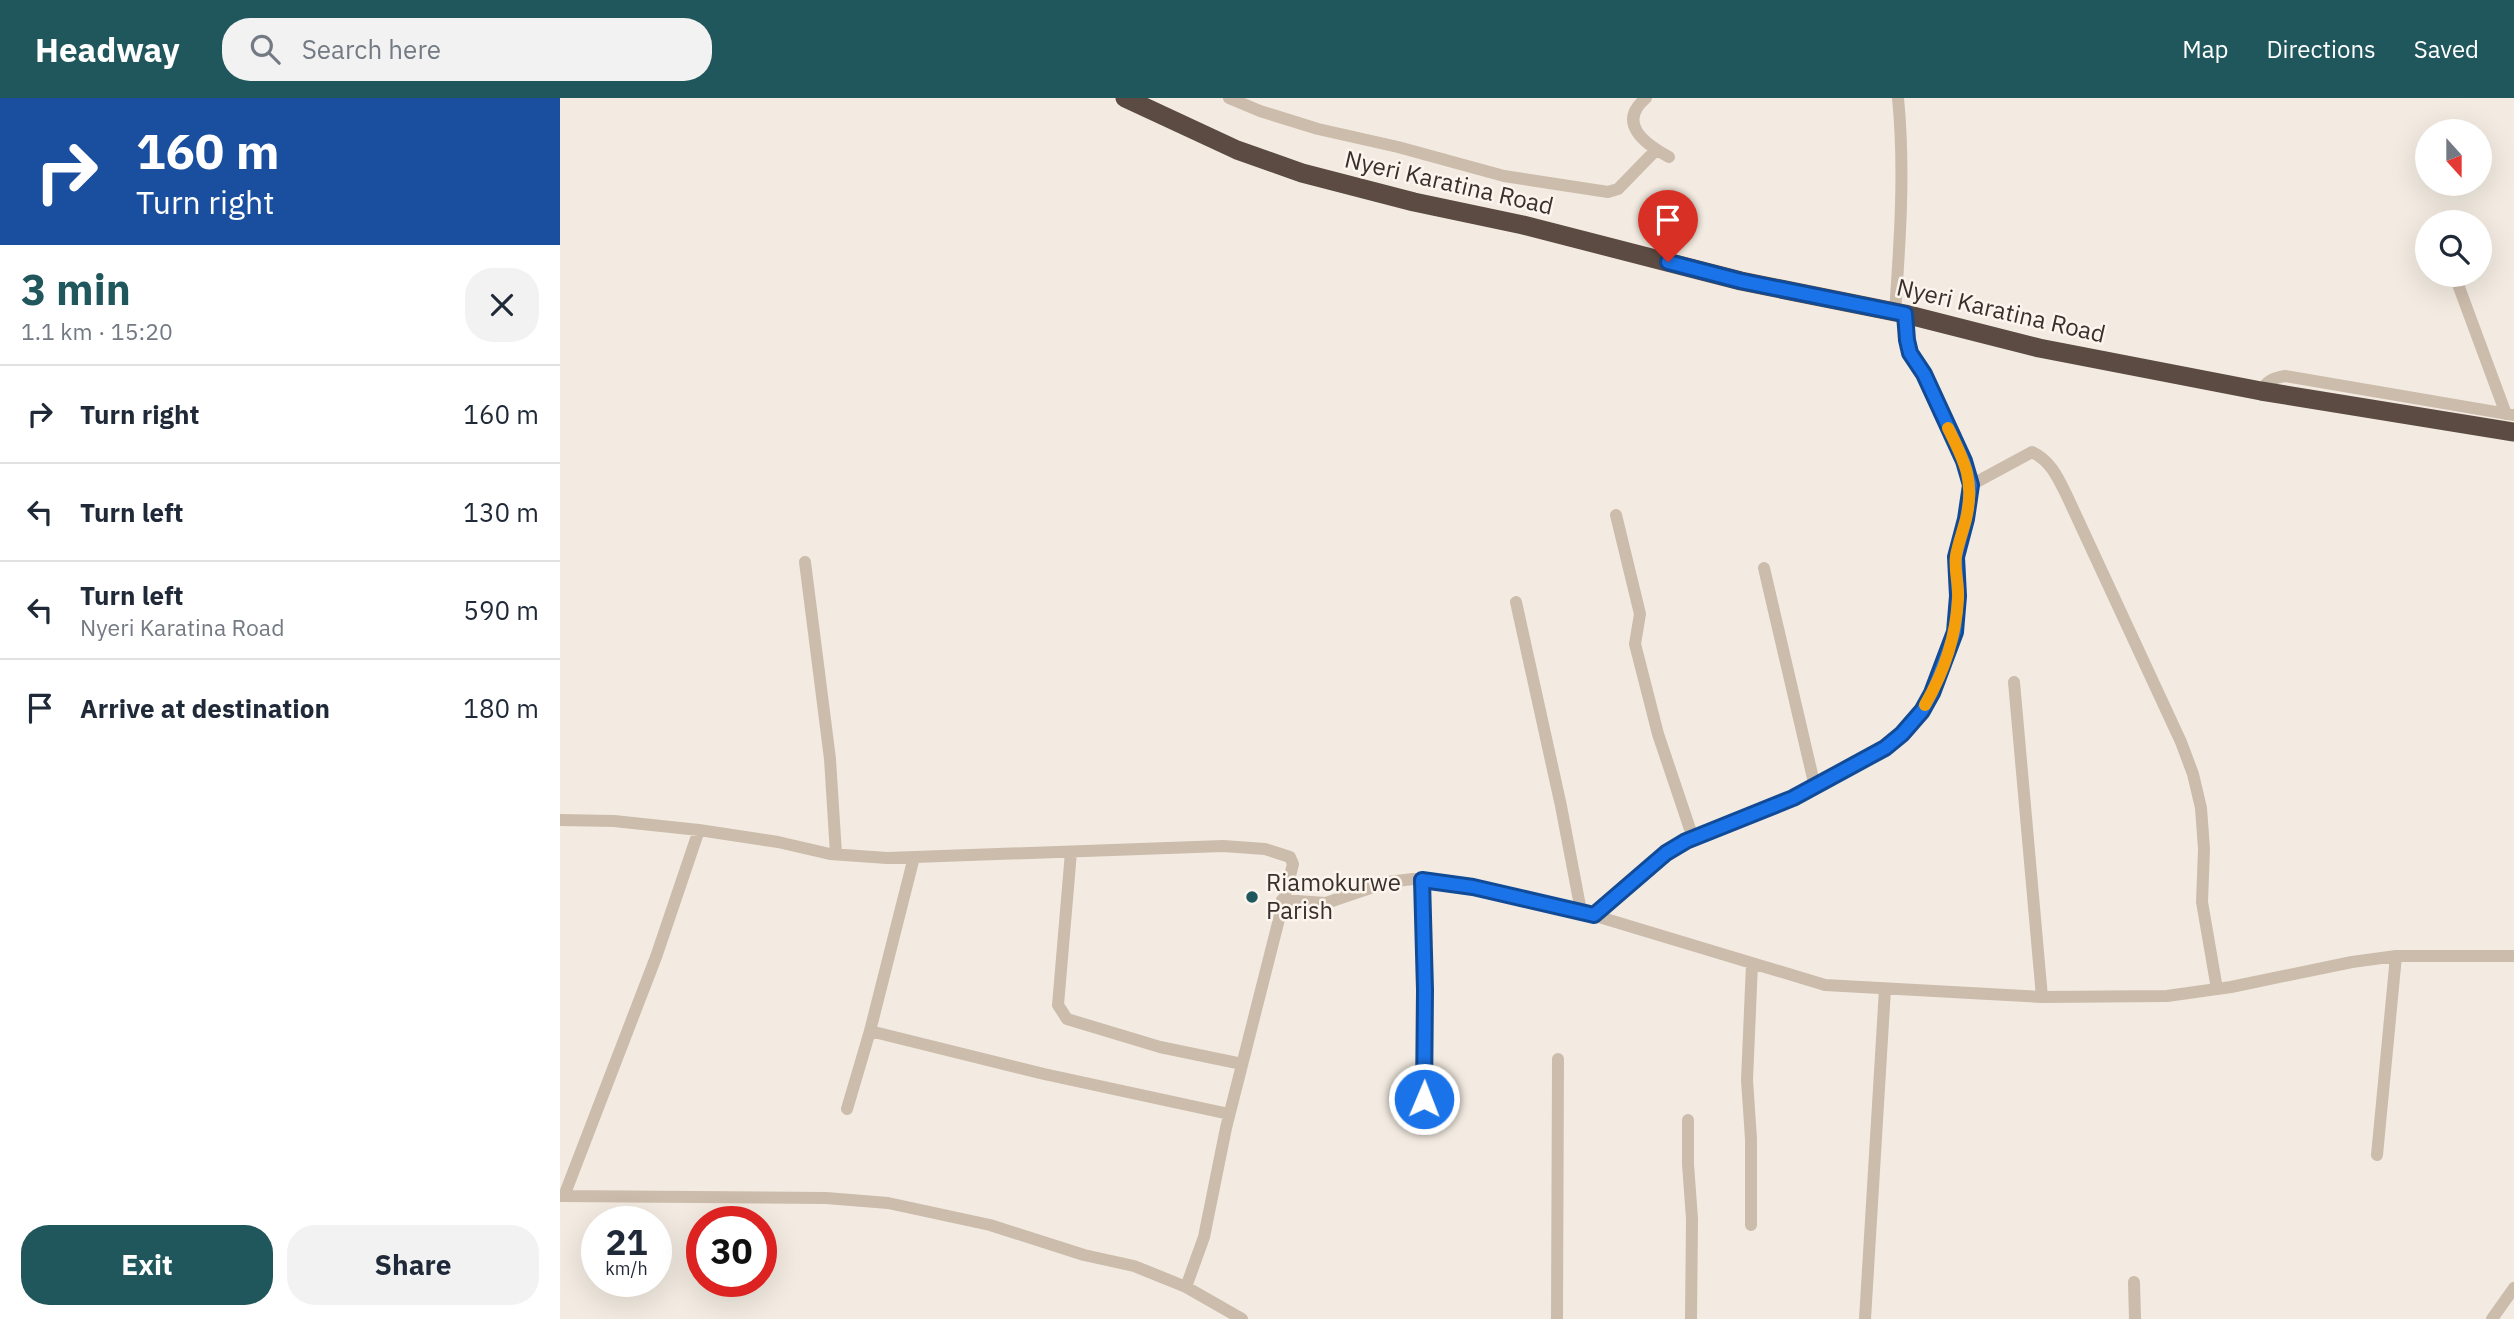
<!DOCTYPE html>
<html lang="en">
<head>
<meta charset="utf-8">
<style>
	body { margin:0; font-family:"IBM Plex Sans",sans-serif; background:#f2f2f3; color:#1f2937; height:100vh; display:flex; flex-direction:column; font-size:26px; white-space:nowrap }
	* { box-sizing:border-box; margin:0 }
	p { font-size:23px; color:#747a83 }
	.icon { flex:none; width:38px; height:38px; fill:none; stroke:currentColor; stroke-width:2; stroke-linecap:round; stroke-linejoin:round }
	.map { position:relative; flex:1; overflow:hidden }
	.drawer { display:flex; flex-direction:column; background:#fff; width:560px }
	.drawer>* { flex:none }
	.hud { background:#1a4fa0; color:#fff; overflow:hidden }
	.needle { width:46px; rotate:159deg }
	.controls { position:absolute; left:1855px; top:21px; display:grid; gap:14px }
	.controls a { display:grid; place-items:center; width:77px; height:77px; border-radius:50%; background:#fff; box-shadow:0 7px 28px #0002; font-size:35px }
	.speed { position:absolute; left:21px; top:1108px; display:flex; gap:14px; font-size:35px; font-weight:700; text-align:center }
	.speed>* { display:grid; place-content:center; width:91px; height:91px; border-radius:50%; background:#fff; box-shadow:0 7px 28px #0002; line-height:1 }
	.speed small { font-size:18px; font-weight:400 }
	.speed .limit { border:10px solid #d22; background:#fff; color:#111 }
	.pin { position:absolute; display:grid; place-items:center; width:60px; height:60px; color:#fff; margin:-72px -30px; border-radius:50% 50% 50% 0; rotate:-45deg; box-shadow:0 0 7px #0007 }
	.pin .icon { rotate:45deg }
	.me { position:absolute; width:77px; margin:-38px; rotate:1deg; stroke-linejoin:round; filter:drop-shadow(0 0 5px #0008) }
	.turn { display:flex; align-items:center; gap:24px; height:147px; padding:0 21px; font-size:32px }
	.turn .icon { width:91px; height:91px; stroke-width:2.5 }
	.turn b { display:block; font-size:49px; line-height:60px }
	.round { display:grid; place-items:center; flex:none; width:74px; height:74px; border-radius:28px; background:#f2f2f3 }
	.headline { display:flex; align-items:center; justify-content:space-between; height:119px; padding:0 21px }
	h1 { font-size:42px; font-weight:700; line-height:52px; color:#20575c }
	.button { display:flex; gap:14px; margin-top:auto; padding:14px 21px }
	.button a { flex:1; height:80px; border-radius:28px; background:#20575c; color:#fff; font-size:28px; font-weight:700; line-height:80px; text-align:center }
	.button a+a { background:#f2f2f3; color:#1f2937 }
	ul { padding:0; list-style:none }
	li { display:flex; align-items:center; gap:21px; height:98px; padding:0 21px; border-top:2px solid #e0e1e3 }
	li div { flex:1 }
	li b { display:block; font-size:26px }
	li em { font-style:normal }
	header { display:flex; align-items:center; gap:42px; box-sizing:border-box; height:98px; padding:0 35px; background:#20575c; color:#fff }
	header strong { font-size:33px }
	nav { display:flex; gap:38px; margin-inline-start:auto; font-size:24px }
	.search { width:490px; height:63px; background:#f2f2f3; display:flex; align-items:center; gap:18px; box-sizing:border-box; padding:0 24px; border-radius:28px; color:#747a83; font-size:26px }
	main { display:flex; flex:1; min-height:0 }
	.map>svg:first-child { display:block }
</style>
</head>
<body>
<header>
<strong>Headway</strong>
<div class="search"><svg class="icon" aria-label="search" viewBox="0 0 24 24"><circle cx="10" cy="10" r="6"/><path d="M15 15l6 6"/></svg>Search here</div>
<nav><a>Map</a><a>Directions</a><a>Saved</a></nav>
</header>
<main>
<section class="drawer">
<div class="hud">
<div class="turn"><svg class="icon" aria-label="right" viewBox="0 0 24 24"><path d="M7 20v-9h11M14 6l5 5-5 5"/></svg><div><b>160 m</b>Turn right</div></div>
</div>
<div class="headline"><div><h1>3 min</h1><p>1.1 km · 15:20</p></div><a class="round"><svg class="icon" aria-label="close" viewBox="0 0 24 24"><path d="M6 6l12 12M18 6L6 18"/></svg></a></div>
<ul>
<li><svg class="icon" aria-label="right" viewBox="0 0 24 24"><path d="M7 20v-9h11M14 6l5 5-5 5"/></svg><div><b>Turn right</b></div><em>160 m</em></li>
<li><svg class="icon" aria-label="left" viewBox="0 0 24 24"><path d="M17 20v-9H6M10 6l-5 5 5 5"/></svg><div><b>Turn left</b></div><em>130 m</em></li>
<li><svg class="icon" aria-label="left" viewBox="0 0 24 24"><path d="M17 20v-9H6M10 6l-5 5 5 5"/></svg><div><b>Turn left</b><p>Nyeri Karatina Road</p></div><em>590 m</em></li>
<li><svg class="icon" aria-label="arrive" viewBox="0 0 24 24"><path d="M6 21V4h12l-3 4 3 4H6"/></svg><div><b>Arrive at destination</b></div><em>180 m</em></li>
</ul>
<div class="button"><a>Exit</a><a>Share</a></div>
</section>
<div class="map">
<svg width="1954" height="1221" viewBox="0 0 1954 1221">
	<rect width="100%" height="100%" fill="#f3ebe1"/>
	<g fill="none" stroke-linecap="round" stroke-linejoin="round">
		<path stroke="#ccbcac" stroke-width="12" d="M669 0 700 13 758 31 838 49 944 78 1048 94 1058 91 1096 52
			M1086 0C1056 25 1085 46 1109 59
			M1896 181 1946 316
			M1335 214C1340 143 1345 71 1338 0
			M1701 293C1707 283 1713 280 1725 278L1954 317
			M1411 387 1472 354C1491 363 1498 380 1507 398L1621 644 1633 676 1641 710 1644 751 1642 804 1657 891
			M1056 417 1080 516 1075 546 1098 636 1133 740
			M245 464 270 661 276 756
			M1204 470 1255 689
			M956 504 1001 708 1021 813
			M1454 584 1482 899
			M0 722 54 723 139 732 218 744 270 756 327 760 663 748 705 751 730 759 733 766 666 1030 644 1139 626 1189
			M511 754 498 907 507 921 600 949 682 966
			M862 782 865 892 864 1015
			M722 802 766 805 828 784 853 781 913 789 1006 809 1265 887 1482 899 1607 898 1671 889 1792 864 1836 858H1954
			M1034 817 1106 755 1126 743 1233 700 1325 650 1342 636 1362 613 1372 595 1380 579 1395 534 1398 498 1396 459 1409 402 1411 387 1404 364 1364 276 1350 255 1347 242 1345 216
			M310 933 484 976 669 1016
			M287 1011 310 933 354 759
			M1128 1022V1066L1132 1121 1131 1221
			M1817 1057 1836 858
			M0 1098 266 1100 328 1105 430 1127 524 1157 574 1168 626 1189 682 1221
			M4 1098 96 859 139 732
			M1191 1127V1041L1187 982 1192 866
			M1574 1184 1575 1221
			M997 1221 998 961
			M1305 1221 1325 891
			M1932 1221 1954 1190"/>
		<path stroke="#5b4b42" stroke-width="19" d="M565 0 677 52 742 75 854 104 963 127 1181 183 1345 216 1479 250 1701 293 1954 334"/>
	</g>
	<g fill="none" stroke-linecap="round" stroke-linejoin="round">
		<g stroke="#114b97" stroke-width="18">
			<path id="route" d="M864 1001 865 892 862 782 913 789 1034 817 1106 755 1126 743 1233 700 1325 650 1342 636 1362 613 1372 595 1395 534 1398 498 1396 459 1406 421 1411 387 1404 363 1364 276 1350 255 1347 242 1345 216 1181 183 1108 164"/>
		</g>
		<use href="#route" stroke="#1a73e8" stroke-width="12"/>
		<path stroke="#f59e0b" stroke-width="12" d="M1365 607C1384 574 1396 538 1398 501 1399 486 1394 472 1396 458 1398 446 1403 433 1406 421 1415 383 1405 364 1388 330"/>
	</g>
	<circle fill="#20575c" stroke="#fbf5ee" stroke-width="2.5" cx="692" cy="799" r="7"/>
	<g text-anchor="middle" stroke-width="5" stroke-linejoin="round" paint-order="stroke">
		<g font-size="24" fill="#3a302b" stroke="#fbf5ee">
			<text transform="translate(889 85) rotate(13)" y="8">Nyeri Karatina Road</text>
			<text transform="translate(1441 213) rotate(13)" y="8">Nyeri Karatina Road</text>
		</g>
		<g font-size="24" fill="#3a302b" stroke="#fbf5ee" text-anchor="start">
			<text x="706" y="793">Riamokurwe<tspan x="706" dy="28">Parish</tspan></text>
		</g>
	</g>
</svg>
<div class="controls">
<a><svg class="needle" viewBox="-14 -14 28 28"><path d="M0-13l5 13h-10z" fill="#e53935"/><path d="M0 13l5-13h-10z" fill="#747a83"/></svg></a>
<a><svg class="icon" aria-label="search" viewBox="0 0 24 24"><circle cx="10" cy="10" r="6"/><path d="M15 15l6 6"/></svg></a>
</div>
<div class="speed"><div>21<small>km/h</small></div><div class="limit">30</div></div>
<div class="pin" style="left:1108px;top:164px;background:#d93025"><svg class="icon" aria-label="arrive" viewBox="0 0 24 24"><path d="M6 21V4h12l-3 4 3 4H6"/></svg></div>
<svg class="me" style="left:864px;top:1001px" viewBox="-20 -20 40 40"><circle r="17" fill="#1a73e8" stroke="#fff" stroke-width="3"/><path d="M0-11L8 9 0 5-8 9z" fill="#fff"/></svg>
</div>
</main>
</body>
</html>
